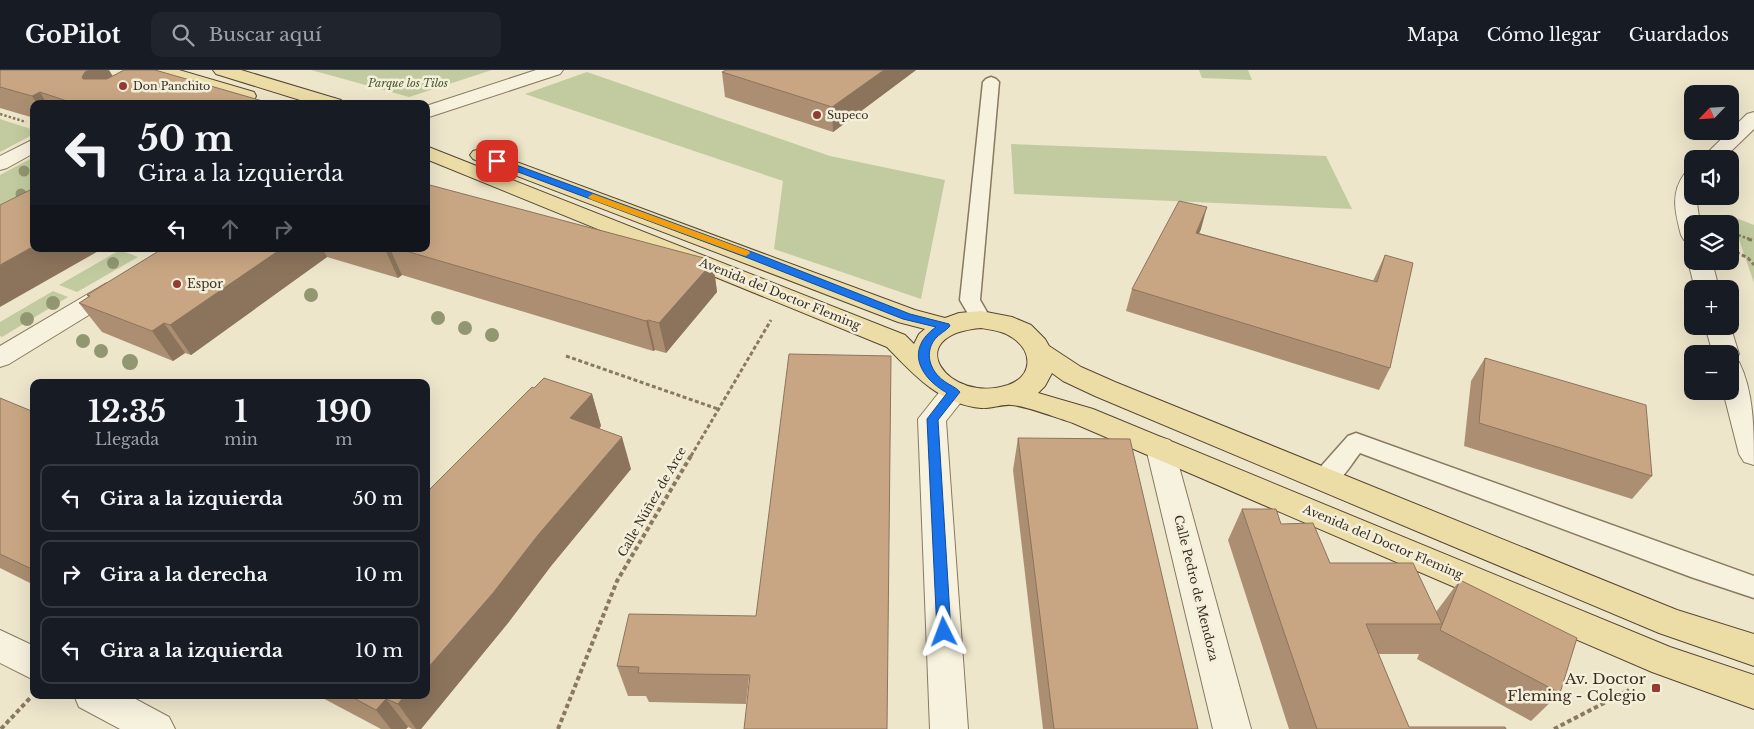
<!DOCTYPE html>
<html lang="es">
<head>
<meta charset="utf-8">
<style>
	body { margin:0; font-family:"Libre Baskerville",serif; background:#20242c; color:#f1f3f6; height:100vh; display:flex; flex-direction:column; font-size:19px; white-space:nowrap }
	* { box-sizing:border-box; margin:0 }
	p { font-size:16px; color:#9ea1a6 }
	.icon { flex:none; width:28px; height:28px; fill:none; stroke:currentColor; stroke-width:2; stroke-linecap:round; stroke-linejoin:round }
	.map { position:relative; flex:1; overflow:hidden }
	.panel { position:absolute; left:30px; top:309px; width:400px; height:320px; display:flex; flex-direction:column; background:#171b24; border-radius:10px; box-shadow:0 5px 20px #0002 }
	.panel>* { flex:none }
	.hud { position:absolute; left:30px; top:30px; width:400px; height:152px; border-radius:10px; box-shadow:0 5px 20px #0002; background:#171b24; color:#f1f3f6; overflow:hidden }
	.needle { width:32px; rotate:245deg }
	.fabs { position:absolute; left:1684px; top:15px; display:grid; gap:10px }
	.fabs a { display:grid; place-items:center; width:55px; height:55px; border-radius:10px; background:#171b24; box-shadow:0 5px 20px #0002; font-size:25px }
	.pin { position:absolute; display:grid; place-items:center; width:42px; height:42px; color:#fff; margin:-21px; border-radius:10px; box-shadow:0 2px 8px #0006 }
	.me { position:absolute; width:55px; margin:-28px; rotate:357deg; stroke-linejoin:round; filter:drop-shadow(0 0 4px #0008) }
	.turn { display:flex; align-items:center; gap:18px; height:105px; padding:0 25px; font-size:22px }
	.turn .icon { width:65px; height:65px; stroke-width:2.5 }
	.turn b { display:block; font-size:35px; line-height:42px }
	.lanes { display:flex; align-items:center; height:48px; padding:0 25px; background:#0003; justify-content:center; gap:25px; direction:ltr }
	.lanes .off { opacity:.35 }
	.eta { display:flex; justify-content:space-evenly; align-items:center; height:85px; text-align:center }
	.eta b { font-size:30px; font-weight:700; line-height:35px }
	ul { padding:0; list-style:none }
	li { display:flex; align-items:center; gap:15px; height:68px; margin:0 10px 8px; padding:0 15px; border:2px solid #363941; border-radius:10px }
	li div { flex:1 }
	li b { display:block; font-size:19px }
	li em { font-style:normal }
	header { display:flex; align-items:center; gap:30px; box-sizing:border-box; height:70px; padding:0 25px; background:#171b24; border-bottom:1px solid #363941 }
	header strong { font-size:24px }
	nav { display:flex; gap:28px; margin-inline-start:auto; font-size:18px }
	.search { width:350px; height:45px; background:#20242c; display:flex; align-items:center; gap:12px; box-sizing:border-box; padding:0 18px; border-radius:10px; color:#9ea1a6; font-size:19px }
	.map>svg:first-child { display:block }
</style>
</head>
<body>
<header>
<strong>GoPilot</strong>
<div class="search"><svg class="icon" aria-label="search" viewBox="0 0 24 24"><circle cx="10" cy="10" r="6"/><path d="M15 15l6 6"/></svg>Buscar aquí</div>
<nav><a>Mapa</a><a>Cómo llegar</a><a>Guardados</a></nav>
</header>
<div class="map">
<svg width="1754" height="659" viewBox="0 0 1754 659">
	<rect width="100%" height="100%" fill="#ede6cb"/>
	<path fill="#c2cb9f" d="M311 0H492L409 27Z
		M1199 0H1248L1252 10 1202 8Z
		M587 2 830 86 945 110 921 229 774 179 783 111 525 24Z
		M0 49 34 60V64L0 82Z
		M1011 74 1326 86 1352 139 1014 124Z
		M34 87V152L0 171V105Z
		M1731 146 1754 155V213Z
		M120 180 138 187 77 222 59 215Z
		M53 221 68 227 2 267 0 266V252Z"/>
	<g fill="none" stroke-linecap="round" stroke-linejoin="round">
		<g stroke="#897960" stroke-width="3">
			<path id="service" d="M991 7 996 9 999 12 980 230 991 249 988 254 981 256 974 254 960 230 983 12 986 9Z
				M1356 363 1754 506V528L1691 507 1360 383C1349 397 1337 422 1316 416L1313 409 1316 402 1348 366Z"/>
		</g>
		<g stroke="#897960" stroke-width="2">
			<path id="pedestrian" d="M1160 367 1170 370 1174 378 1251 659H1213L1146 378 1150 370Z"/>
		</g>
		<g stroke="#897960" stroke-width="2">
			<path id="minor" d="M536 0H563L560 4 426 48V36Z
				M1754 42V59L1723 89H1701L1747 44Z
				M34 69V83L7 98 0 100V86Z
				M1692 101V126H1696L1700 154H1692V172L1684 170 1681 165C1675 142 1670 123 1685 103Z
				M1692 186V191H1712L1719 219H1695L1688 191Z
				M114 211 123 214 126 219 123 224 9 294 0 297V276L105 214Z
				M1730 255 1739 284 1735 290 1739 292C1754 322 1754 360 1754 395L1744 392 1739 384 1723 321H1730V284H1713L1705 256Z
				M955 312 965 315 969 322 946 351 968 659H930L918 349 945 315Z
				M0 560 34 576V610L0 593Z
				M74 625H128L169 647 175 659H120L79 637Z"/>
		</g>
		<g stroke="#574733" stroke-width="2">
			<path id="primary" d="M151 0H179L254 22 256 26 254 30 247 32 154 4Z
				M213 0H241L341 30 343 34H313L216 4Z
				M426 76 905 265 914 274 919 264 925 259 898 252 473 89 470 85 473 81 480 79 487 81 915 240 945 248 959 243 981 241 1012 247 1031 255 1045 269 1049 276 1081 297 1115 312 1677 540 1754 564V596L1659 563 1095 326 1063 311 1052 303 1045 316 1038 323 1093 339 1670 577 1754 605V639L1652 602 1073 353C1057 348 1026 336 1011 335 1001 334 991 339 981 338 940 334 914 305 887 277L426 89ZM981 258C992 260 1004 261 1013 268 1033 282 1033 306 1008 315 948 335 898 265 981 258Z"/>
		</g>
		<path stroke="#897960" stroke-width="2.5" stroke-dasharray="2.5 2" stroke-linecap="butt" d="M0 44 26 52
			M1730 162 1752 170"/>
		<path stroke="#897960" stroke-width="3" stroke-dasharray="4 2.5" stroke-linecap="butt" d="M1748 169 1754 171
			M1736 182 1748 188 1754 195
			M566 286 718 339
			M691 386 771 250"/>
		<path stroke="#897960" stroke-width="4" stroke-dasharray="4.5 3" stroke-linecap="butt" d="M1 659 30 628
			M558 659 617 511 692 384
			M1554 659 1629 620"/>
		<use href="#service" fill="#f7f2de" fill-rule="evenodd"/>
		<use href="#pedestrian" fill="#f7f2de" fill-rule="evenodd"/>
		<use href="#minor" fill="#f7f2de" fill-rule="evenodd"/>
		<use href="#primary" fill="#ecdda7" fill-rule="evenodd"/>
	</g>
	<g fill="#929772">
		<circle cx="24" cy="101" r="5.5"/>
		<circle cx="21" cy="124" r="5.5"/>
		<circle cx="113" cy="193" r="6"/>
		<circle cx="311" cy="225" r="7"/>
		<circle cx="53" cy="233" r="7"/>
		<circle cx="438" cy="248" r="7"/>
		<circle cx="27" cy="249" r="7"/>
		<circle cx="465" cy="258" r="7"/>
		<circle cx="492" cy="265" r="7"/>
		<circle cx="83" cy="271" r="7"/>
		<circle cx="101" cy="281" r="7"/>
		<circle cx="130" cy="292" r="8"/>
	</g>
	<path fill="#ac8f72" d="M0 0 113 6 273 34H34V48L0 38Z
		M916 0 833 62 725 27 722 2Z
		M1201 159 1199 163 1373 211 1385 185 1390 298 1379 320 1126 241 1132 219Z
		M162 179H426L704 188V190L713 192 717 222 666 283 655 280 653 281 402 205 398 208 327 187 191 285 185 283 173 291 102 262 79 233 88 227 87 225Z
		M1485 288 1652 406 1632 429 1464 376 1471 311Z
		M534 318 592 324 601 356 599 359 631 399 551 496 508 553 421 659H412L408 657 406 659H381L317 625H426Z
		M0 328 34 342V515L0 498Z
		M1018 368 1198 659H1043L1013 400Z
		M1242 439 1281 454 1330 493 1436 542 1460 510 1560 623 1531 651 1417 589 1419 584H1378L1409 657 1506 659H1289L1228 470Z
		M756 546 746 634 649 632 646 626H628L617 596Z"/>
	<path fill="#8c745c" d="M88 0H109L120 18 98 33 82 7 85 2Z
		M884 0H916L833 62 832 37Z
		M40 22 47 34H37L32 26Z
		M1207 137 1201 159 1190 184 1196 163Z
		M34 176V179H102L0 237V195Z
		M281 179H323L327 187 191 285 170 255Z
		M385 179H390L402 205 398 208Z
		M704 188 706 200 713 192 717 222 666 283 659 253Z
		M648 250 655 280 653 281 646 251Z
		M164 253 185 283 173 291 152 261Z
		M592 324 601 356 580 380 570 348Z
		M622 367 631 399 551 496 508 553 421 659H416L398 634 405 625H426V600L538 465Z
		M386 629 408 657 406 659H391L376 640Z"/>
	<path fill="#c8a684" stroke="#8c745c" d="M0 0H88L85 2 82 7 83 9H107L124 0H155L273 34H76L40 22 32 26 0 17Z
		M726 0H884L832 37 722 2Z
		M426 114 704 188 703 190 713 192 659 253 648 250 646 251 399 179H426Z
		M34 118V176L0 195V135Z
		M1179 131 1207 137 1196 163 1377 212 1385 185 1413 193 1390 298 1132 219Z
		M162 179H281L170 255 164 253 152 261 79 233 90 226 87 225Z
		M789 284 891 286 887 659H744L750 605 638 603 639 597 617 596 629 544 756 546Z
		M1485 288 1646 335 1652 406 1479 353Z
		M544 308 592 324 570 348 622 367 538 465 493 523 426 600V423L532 317 534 318Z
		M0 328 34 342V500L0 484Z
		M1018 368 1130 369 1198 659H1054Z
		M1242 439H1276L1281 454 1313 453 1330 493H1413L1442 554H1366L1409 657H1505L1506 659H1317Z
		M1460 510 1577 568 1560 623 1440 560Z
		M348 625H405L398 634 386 629 376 640Z"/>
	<path fill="#1a73e8" stroke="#114b97" d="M494 89H500L755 183 910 244 949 254 950 256C946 261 939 264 935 269 924 283 930 301 944 311 949 315 956 317 960 322L938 350 951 562 949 567 944 568 939 567 937 562 927 349 947 323C919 307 905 279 936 257L903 249 748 188 494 93Z"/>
	<path fill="#f59e0b" d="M593 124 749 181 750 183 746 186 742 185 590 129 588 127Z"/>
	<g fill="#943c34" stroke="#f4efda" stroke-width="2">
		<circle cx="123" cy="16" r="5"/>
		<circle cx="817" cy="45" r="5"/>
		<circle cx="177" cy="214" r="5"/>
		<rect x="1651" y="613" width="10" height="10" rx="2.5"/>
	</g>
	<g text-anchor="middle" stroke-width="5" stroke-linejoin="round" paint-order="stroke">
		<g font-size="11" font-style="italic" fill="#47562a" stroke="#f4efda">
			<text x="408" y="17">Parque los Tilos</text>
		</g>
		<g font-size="11" fill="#3a3022" stroke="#f4efda" text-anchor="start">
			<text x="133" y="20">Don Panchito</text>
			<text x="827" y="49">Supeco</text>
		</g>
		<g font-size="12" fill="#3a3022" stroke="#f4efda" text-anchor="start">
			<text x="187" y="218">Espor</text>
		</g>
		<g font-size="12" fill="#3a3022" stroke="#f4efda">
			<text transform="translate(780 224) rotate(22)" y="4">Avenida del Doctor Fleming</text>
			<text transform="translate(652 432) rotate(-60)" y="4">Calle Núñez de Arce</text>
			<text transform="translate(1383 472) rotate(23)" y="4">Avenida del Doctor Fleming</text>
			<text transform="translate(1196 518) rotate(76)" y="4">Calle Pedro de Mendoza</text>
		</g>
		<g font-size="15" fill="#3a3022" stroke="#f4efda" text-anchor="end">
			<text x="1646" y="614">Av. Doctor<tspan x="1646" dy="17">Fleming - Colegio</tspan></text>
		</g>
	</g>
</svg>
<div class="fabs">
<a><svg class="needle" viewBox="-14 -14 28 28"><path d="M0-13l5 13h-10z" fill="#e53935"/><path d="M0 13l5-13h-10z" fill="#9ea1a6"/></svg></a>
<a><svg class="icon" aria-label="sound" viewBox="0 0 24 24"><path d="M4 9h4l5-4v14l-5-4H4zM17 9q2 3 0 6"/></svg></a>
<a><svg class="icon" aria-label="layers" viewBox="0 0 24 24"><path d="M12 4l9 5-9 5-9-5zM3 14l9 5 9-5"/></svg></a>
<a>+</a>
<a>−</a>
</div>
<div class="pin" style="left:497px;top:91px;background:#d93025"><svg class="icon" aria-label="arrive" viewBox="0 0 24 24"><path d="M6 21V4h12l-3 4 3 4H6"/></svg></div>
<svg class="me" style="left:944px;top:562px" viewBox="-20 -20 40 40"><path d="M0-17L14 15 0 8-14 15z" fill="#1a73e8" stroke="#fff" stroke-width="4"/></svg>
<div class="hud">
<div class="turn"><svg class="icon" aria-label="left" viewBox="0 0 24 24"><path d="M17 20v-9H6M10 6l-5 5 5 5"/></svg><div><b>50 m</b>Gira a la izquierda</div></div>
<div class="lanes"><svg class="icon" aria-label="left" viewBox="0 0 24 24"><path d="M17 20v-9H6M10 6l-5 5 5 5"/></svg><svg class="icon off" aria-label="ahead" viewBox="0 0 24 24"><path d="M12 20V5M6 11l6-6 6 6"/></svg><svg class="icon off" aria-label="right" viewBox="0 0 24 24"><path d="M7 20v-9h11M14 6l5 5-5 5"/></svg></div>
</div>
<section class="panel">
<div class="eta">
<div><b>12:35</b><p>Llegada</p></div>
<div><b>1</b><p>min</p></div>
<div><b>190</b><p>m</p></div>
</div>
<ul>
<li><svg class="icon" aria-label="left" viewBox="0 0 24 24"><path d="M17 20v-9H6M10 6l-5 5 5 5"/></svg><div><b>Gira a la izquierda</b></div><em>50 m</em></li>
<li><svg class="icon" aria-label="right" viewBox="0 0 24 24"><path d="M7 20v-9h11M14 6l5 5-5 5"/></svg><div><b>Gira a la derecha</b></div><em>10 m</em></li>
<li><svg class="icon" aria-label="left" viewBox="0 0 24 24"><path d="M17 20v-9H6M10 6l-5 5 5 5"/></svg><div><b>Gira a la izquierda</b></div><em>10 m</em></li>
</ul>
</section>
</div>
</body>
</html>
